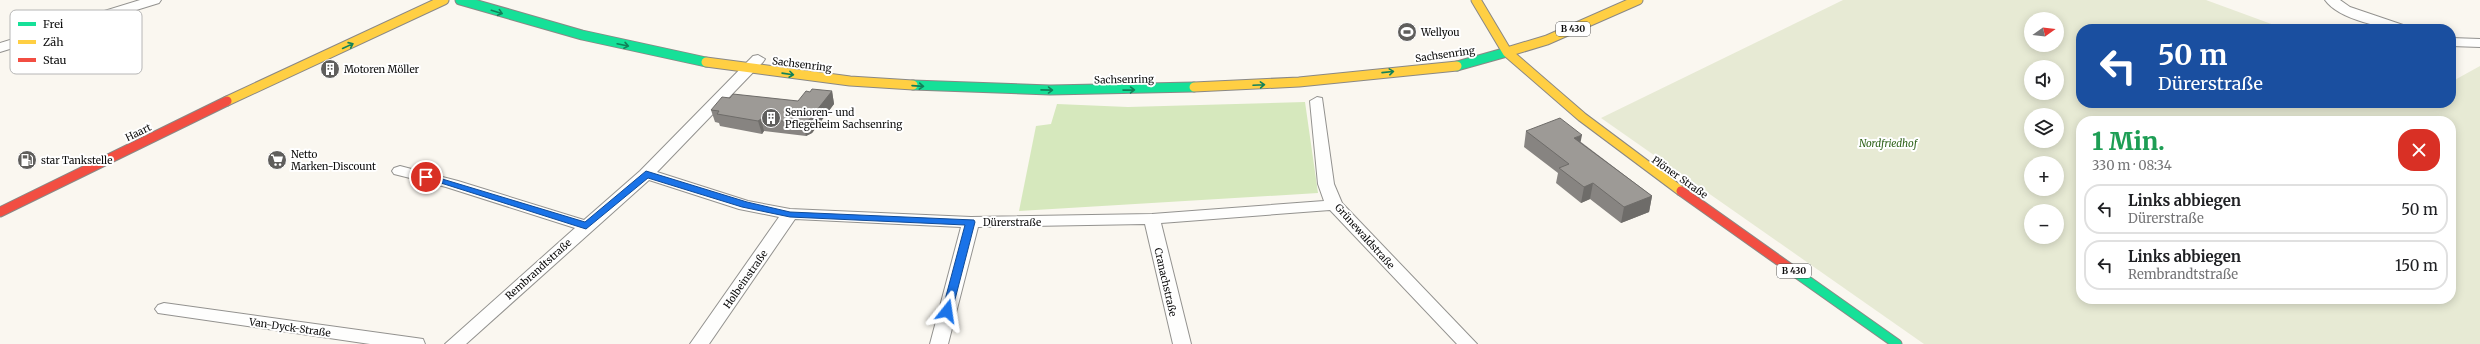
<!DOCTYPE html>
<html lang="de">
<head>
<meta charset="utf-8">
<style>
	body { margin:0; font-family:Merriweather,serif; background:#f2f2f2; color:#202124; height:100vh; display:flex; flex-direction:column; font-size:15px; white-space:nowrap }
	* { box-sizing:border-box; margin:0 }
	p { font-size:13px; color:#757577 }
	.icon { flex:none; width:22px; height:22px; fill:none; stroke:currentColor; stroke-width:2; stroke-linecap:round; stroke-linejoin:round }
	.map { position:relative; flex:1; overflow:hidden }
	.side { position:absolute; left:2076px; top:116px; width:380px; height:188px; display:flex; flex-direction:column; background:#fff; border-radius:16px; box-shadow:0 2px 10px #0003 }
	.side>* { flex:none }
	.guide { position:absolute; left:2076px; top:24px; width:380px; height:84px; border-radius:16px; box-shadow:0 2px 10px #0003; background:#1a4fa0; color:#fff; overflow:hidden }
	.needle { width:26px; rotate:76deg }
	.fabs { position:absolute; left:2024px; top:12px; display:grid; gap:8px }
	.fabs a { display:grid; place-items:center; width:40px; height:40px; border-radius:50%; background:#fff; box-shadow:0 2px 10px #0003; font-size:20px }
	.pin { position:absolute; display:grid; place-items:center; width:34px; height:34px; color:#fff; margin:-17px; border:2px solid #fff; border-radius:50%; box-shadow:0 1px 4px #0007 }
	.me { position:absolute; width:44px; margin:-22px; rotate:15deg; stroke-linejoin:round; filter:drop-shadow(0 0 3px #0008) }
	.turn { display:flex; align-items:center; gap:14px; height:84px; padding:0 16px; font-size:18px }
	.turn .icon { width:52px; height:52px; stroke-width:2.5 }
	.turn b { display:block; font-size:28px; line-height:34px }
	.round { display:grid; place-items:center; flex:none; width:42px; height:42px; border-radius:16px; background:#f2f2f2 }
	.head { display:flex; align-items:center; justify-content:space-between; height:68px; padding:0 16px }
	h1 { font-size:24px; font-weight:800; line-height:30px; color:#1e9e55 }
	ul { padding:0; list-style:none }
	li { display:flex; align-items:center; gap:12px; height:50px; margin:0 8px 6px; padding:0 8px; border:2px solid #e0e0e0; border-radius:16px }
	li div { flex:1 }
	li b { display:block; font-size:15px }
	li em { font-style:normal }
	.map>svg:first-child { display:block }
</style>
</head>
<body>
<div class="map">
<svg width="2480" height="344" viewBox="0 0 2480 344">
	<rect width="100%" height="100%" fill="#faf7f0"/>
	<path fill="#d6e8bd" d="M1305 102 1318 193 1019 211 1036 126 1051 124 1057 104 1128 107Z"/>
	<path fill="#e7ead4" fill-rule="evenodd" d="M1843 0H2206L2285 29H2081V103H2451V82L2480 66V344H1924L1601 118ZM2031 19H2057V45H2031ZM2031 67H2057V93H2031ZM2031 115H2057V141H2031ZM2081 121H2451V299H2081ZM2031 163H2057V189H2031ZM2031 211H2057V237H2031Z"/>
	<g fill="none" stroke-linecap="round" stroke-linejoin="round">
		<g stroke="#93928f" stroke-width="2">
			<path id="street" d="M140 0H161L159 3 0 52V43Z
				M2325 0H2340L2350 7 2406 26 2408 29C2385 29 2339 20 2325 0Z
				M2451 38 2480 39V47L2451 46Z
				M758 55 765 59 763 62 657 172 748 201 790 209 971 217 1152 214 1324 201 1318 184 1310 101 1317 97 1322 98 1334 184 1342 203 1477 344H1457L1330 210 1161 223 1191 344H1173L1145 224 978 227 948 344H930L961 227 795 219 709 344H690L779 217 739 209 649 180 466 344H445L575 228 446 187 394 174 392 171 394 168 400 166 458 181 584 220 640 171 753 56Z
				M164 303 416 338 423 339 425 344H370L158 313 155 309 158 305Z"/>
		</g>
		<g stroke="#8a8885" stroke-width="11">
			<path id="fast" d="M460 0 582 35 706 62
				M1457 66 1507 52
				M913 85 1050 90 1194 87
				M1795 272 1897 344"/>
		</g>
		<g stroke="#8a8885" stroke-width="11">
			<path id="slow" d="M1476 0 1507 52
				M1507 52 1582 117 1681 191
				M1507 52 1547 40 1638 0
				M706 62 850 81 913 85
				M1194 87 1299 82 1457 66
				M227 101 444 0"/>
		</g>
		<g stroke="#8a8885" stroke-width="11">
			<path id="jam" d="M1681 191 1795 272
				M0 212 227 101"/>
		</g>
		<use href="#street" fill="#fefefd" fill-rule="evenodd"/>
		<use href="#fast" stroke="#16e098" stroke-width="9"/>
		<use href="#slow" stroke="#ffcf43" stroke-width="9"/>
		<use href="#jam" stroke="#f24e42" stroke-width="9"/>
	</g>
	<path fill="#878481" d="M832 91 834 104 812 133 806 136 764 131 762 134 720 126 719 123 715 122 711 110 730 98 798 101 810 92Z
		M1526 131 1581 142 1652 196 1649 212 1621 223 1590 199 1581 203 1556 183 1558 173 1524 147Z"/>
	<path fill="#6e6c69" d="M832 91 834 104 812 133 806 136 803 123Z
		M761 119 764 131 762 134 758 121Z
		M1582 135 1579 150 1574 138Z
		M1593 183 1590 199 1581 203 1584 187Z
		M1652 196 1649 212 1621 223 1624 207Z"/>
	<path fill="#9d9a96" stroke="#6e6c69" d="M812 89 832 91 809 120 803 123 761 119 758 121 717 114 719 111 711 110 722 97 730 98 733 94 798 101 806 91 810 92Z
		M1560 118 1582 135 1574 138 1652 196 1624 207 1593 183 1584 187 1559 168 1569 164 1526 131Z"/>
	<defs><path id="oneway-shaft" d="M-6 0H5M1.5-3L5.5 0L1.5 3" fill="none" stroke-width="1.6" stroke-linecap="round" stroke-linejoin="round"/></defs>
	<g stroke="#128159">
		<use href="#oneway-shaft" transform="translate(497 12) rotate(17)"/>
		<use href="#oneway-shaft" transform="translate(623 45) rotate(12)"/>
		<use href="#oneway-shaft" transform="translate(348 46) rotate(-25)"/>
		<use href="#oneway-shaft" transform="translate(1388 72) rotate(-6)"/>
		<use href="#oneway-shaft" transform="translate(788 74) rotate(8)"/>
		<use href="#oneway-shaft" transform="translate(1259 85) rotate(-3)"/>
		<use href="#oneway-shaft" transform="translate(918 86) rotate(4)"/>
		<use href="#oneway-shaft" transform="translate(1047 90) rotate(1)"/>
		<use href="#oneway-shaft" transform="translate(1129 90) rotate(-1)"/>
	</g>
	<path fill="#1a73e8" stroke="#114b97" d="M646 171 747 202 790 212 974 220 975 222 952 311 947 314 942 311 965 225 790 217 742 207 648 178 586 229 422 177 429 175 585 222Z"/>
	<defs>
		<g id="stadium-disc" transform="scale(1)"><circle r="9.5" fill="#5f5e5c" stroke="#fff"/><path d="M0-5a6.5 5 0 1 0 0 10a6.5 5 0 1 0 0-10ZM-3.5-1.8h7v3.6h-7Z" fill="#fff"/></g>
		<g id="building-disc" transform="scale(1)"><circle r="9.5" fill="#5f5e5c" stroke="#fff"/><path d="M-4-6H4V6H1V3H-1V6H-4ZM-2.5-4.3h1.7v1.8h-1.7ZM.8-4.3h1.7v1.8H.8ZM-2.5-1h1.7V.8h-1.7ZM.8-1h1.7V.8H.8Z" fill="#fff"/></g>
		<g id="fuel-disc" transform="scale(1)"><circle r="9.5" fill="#5f5e5c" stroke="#fff"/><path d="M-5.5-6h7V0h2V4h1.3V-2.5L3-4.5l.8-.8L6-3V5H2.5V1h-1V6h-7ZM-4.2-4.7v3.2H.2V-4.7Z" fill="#fff"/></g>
		<g id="supermarket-disc" transform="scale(1)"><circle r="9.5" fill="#5f5e5c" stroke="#fff"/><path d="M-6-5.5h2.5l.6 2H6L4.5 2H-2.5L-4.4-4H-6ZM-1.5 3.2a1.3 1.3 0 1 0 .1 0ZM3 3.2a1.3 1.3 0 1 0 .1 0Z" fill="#fff"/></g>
	</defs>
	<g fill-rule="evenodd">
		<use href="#stadium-disc" x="1407" y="32"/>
		<use href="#building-disc" x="330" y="69"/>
		<use href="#building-disc" x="771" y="118"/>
		<use href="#fuel-disc" x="27" y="160"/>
		<use href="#supermarket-disc" x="277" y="160"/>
	</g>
	<g text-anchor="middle" stroke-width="4" stroke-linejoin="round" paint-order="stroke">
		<g fill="#fff" stroke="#555" stroke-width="1">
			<rect x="1556" y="22" width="34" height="14" rx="3"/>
			<rect x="1777" y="264" width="34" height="14" rx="3"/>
		</g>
		<g font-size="9" font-weight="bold" fill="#0c0c0c">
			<text x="1573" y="32">B 430</text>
			<text x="1794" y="274">B 430</text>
		</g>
		<g font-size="10" fill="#0c0c0c" stroke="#fff" text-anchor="start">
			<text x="1421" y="36">Wellyou</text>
			<text x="344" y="73">Motoren Möller</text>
			<text x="785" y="116">Senioren- und<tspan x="785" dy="12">Pflegeheim Sachsenring</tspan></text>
			<text x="291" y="158">Netto<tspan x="291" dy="12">Marken-Discount</tspan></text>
			<text x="41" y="164">star Tankstelle</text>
		</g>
		<g font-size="10" fill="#0c0c0c" stroke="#fff">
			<text transform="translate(1445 54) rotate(-8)" y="4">Sachsenring</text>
			<text transform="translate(802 64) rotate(7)" y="4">Sachsenring</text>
			<text transform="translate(1124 79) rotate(-1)" y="4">Sachsenring</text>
			<text transform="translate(138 132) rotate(-26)" y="4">Haart</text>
			<text transform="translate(1680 177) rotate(35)" y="4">Plöner Straße</text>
			<text x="1012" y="226">Dürerstraße</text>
			<text transform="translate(1365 236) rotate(48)" y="4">Grünewaldstraße</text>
			<text transform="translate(538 269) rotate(-42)" y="4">Rembrandtstraße</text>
			<text transform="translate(745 279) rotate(-55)" y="4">Holbeinstraße</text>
			<text transform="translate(1166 282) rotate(77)" y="4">Cranachstraße</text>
			<text transform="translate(290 327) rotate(8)" y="4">Van-Dyck-Straße</text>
		</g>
		<g font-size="10" font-style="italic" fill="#31641c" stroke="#fff">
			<text x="1888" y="147">Nordfriedhof</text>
		</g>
	</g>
	<rect x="10" y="10" width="132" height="64" rx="6" fill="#fff" stroke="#b6b6b6" stroke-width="1"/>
	<rect x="18" y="22" width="18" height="4" fill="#16e098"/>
	<rect x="18" y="40" width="18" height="4" fill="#ffcf43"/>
	<rect x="18" y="58" width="18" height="4" fill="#f24e42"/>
	<g font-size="11" fill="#0c0c0c">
		<text x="43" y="28">Frei</text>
		<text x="43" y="46">Zäh</text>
		<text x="43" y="64">Stau</text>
	</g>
</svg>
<div class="fabs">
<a><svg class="needle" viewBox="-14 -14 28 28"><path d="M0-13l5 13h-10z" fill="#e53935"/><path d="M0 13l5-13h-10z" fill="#757577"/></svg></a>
<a><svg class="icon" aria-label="sound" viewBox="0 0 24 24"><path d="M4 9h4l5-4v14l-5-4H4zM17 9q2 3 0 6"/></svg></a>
<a><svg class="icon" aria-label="layers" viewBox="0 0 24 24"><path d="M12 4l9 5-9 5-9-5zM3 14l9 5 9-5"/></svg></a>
<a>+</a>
<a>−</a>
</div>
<div class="pin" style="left:426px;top:177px;background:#d93025"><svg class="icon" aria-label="arrive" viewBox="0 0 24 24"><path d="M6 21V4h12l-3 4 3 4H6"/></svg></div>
<svg class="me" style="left:947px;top:311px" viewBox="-20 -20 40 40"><path d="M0-17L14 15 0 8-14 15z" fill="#1a73e8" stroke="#fff" stroke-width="4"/></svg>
<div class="guide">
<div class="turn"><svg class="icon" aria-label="left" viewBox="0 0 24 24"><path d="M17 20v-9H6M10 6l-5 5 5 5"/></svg><div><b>50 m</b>Dürerstraße</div></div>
</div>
<section class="side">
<div class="head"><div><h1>1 Min.</h1><p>330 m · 08:34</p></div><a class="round" style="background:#d93025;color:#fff"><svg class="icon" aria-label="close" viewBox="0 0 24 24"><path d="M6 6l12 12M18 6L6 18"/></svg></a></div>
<ul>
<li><svg class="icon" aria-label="left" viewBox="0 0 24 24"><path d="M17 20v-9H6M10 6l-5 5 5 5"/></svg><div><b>Links abbiegen</b><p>Dürerstraße</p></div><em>50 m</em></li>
<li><svg class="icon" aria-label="left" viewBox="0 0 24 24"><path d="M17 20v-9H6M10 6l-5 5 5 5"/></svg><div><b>Links abbiegen</b><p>Rembrandtstraße</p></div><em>150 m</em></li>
</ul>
</section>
</div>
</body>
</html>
